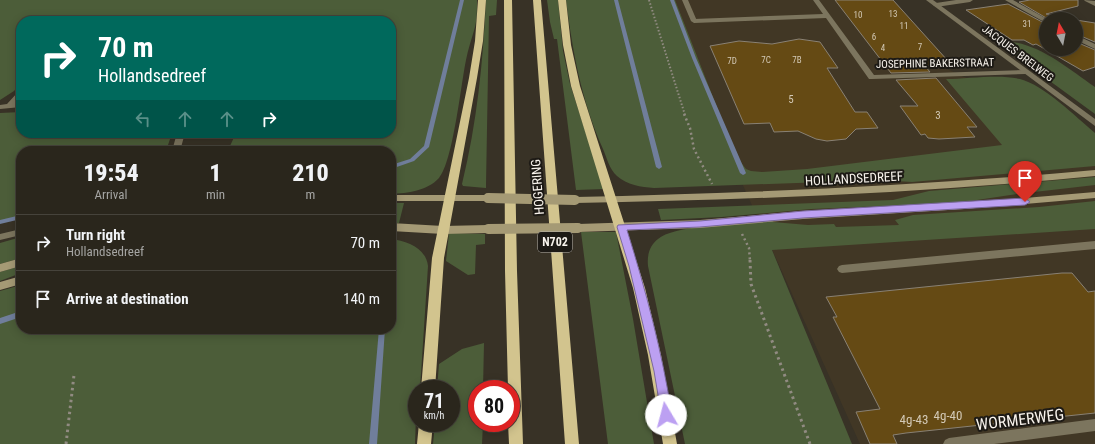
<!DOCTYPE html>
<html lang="en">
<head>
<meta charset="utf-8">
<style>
	body { margin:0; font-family:"Roboto Condensed",sans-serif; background:#363229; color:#f1f3f6; height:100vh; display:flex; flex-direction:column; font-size:15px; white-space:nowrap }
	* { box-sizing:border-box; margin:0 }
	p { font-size:13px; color:#a5a5a3 }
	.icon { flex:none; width:22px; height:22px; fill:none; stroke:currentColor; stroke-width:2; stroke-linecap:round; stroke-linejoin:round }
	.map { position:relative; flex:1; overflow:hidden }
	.sheet { position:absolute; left:16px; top:146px; width:380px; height:188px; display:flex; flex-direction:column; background:#2a261c; border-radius:16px; box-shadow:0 2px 10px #0003,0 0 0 1px #46433b }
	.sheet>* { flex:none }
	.top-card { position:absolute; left:16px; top:16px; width:380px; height:122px; border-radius:16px; box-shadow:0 2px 10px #0003,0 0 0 1px #46433b; background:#00695c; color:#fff; overflow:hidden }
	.needle { width:26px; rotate:350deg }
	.fabs { position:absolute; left:1039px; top:12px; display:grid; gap:8px }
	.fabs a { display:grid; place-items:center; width:44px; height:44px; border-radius:50%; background:#2a261c; box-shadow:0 2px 10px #0003,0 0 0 1px #46433b; font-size:20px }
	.speed { position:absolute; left:408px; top:380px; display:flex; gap:8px; font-size:20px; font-weight:700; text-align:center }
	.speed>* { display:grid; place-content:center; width:52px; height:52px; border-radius:50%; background:#2a261c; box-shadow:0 2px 10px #0003,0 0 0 1px #46433b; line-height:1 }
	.speed small { font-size:10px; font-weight:400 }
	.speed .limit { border:6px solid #d22; background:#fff; color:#111 }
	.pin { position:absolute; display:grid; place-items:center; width:34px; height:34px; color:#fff; margin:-41px -17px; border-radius:50% 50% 50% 0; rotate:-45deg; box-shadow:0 0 4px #0007 }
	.pin .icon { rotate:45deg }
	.me { position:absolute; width:44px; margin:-22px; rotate:352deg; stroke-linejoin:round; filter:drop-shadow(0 0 3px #0008) }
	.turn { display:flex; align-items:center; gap:14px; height:84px; padding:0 16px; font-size:18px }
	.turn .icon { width:52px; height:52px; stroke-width:2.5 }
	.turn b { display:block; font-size:28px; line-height:34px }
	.lanes { display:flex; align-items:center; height:38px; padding:0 16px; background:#0003; justify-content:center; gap:20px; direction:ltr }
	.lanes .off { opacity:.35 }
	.eta { display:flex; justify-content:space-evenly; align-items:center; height:68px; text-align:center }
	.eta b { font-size:24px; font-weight:800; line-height:28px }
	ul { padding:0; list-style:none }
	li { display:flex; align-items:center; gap:12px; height:56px; padding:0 16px; border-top:1px solid #46433b }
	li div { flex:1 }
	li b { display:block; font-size:15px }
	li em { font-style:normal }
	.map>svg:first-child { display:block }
</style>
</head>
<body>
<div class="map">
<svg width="1095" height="444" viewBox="0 0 1095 444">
	<rect width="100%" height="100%" fill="#383226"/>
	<path fill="#413725" d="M663 0H861L919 70 947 69 1095 138V444H860L698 86Z"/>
	<path fill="#4c5d39" d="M0 0H477C477 9 477 19 475 27 472 38 468 49 466 60 461 84 453 162 439 178 427 191 408 193 391 194V151H185V150L230 146 236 133H391V21H21V83L14 91 0 100Z
		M486 0H497L496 15 489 16 486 185V188L463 186 462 184C477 123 483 62 486 0Z
		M547 0H558L563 51 570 84 604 189 576 190 557 39H554L550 22Z
		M566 0H675L736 156 746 169 751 171 762 172 807 169 1002 145 946 79C968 79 999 74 1020 79 1044 85 1076 117 1095 133V166L912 182 881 180 654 188C641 187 627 185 617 176 609 169 607 158 603 149 581 99 573 53 566 0Z
		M995 41C1035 39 1064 66 1095 87V114Z
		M21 112V133H172L166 151H21V218L0 223V113Z
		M1095 177V185L1017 194 957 203 811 209 722 217 661 220 658 209 893 200 929 191Z
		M1095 201V229L772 250 852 444H685L648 266C647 256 649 246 658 239 674 225 748 223 772 220L773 222 808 225 834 224 836 227 899 225 895 220 913 215 1039 207Z
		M391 203H404L399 223H391Z
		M581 232H616L633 319 654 444H608Z
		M449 233 485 234V244L476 245 475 274 468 275 446 261Z
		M21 237V258L0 264V243Z
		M391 239C407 241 426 248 428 266L420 389H417L415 444H0V291L21 285V329H391Z
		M21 266V273L0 281V272Z
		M484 343 483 389H477V423H483L482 444H433L435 423H451V389H437L439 364 462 349Z"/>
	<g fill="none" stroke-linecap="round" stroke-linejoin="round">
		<path fill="#707e9b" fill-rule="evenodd" d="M460 0H464L429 147 414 161 391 169V165L410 159 424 146Z
			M614 0H618L662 167 659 169 656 167Z
			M670 0H674L696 58 746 173 745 174 743 175 740 173 692 58Z
			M21 215V219L0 224V220Z
			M21 311V317L0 324V318Z
			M379 329H385L377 444H369Z"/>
	</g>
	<path fill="#654a14" stroke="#898174" d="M835 0H893L948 61 937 60 941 65 925 66 930 72 891 73Z
		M1030 0H1078V6L1046 14 1073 19H1048L1019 2Z
		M1008 4 1046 24V49H1076V42L1095 50V67L1083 71 1036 44 1033 45 1024 40H1012L966 10Z
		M1076 20 1095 23V42L1076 34Z
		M799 39 820 42 838 68H827L855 112H867L878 128 856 129 846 139 827 141 816 139 798 131 774 132 770 123 744 124 710 46 739 41 772 44Z
		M936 78 977 127H967L975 137 939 139 928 138 925 134 921 135 900 106H918L896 80Z
		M1062 273H1072L1088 292 1095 291V413L906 433 893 435 897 444H870L856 412 880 409 833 317H837L826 297Z"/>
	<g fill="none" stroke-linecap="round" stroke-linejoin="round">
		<path stroke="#918b82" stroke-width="2" stroke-dasharray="1.5 2" stroke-linecap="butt" d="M649 0 685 115"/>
		<path stroke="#918b82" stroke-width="2.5" stroke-dasharray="2 3" stroke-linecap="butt" d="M684 114 690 128 694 149 712 184
			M742 234 749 248 750 261"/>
		<path stroke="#918b82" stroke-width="3" stroke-dasharray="2.5 3.5" stroke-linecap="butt" d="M750 260 751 284 810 444
			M66 444 74 375"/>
		<path fill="#7c755e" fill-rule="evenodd" d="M682 0H688L697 21 696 22 691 21Z
			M18 92H21V98L16 103H21V107L0 109V105L7 104Z
			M177 133H185L180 151H172Z
			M21 229V235L0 240V234Z
			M1095 241V249L842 273 839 272 837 269 839 266 842 265Z
			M1095 419V431L994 444H943L945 440 949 438Z"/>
		<path fill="#7c755e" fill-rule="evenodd" d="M813 0H819L874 75 1025 70 1029 72 1025 74 872 79H869L826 18 694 23 691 21 694 19 823 14Z
			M956 0H973L970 2 936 7 933 5 936 3Z
			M1005 0H1013L1047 19H1046V23Z
			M1084 0 1095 1V6L1085 1Z
			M1076 35 1095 44V49L1076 40Z"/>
		<path fill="#7c755e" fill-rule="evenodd" d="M926 0H933L1095 119V126Z"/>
		<path fill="#a59a75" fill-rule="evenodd" d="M1095 170V176C922 193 749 200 575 203L570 200 575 197C749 193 922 186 1095 170Z
			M1095 192V198L964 209 803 219 700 228 578 232 573 228 578 224 700 220 803 211 964 203Z
			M391 195H488L493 198 488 201H391Z
			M391 223 443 226 488 225 493 229 488 233 443 234 391 231Z
			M21 258V266L0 272V264Z
			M21 276V284L0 290V282Z"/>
		<path fill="#d2c48e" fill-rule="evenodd" d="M478 0H486L483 41 477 78 444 258 435 389H421L432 258 469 78 475 41Z
			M504 0H512L517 271 523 444H509L508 423H511V389H508L505 271Z
			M533 0H541L579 444H565Z
			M558 0H566L571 45 580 86 645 288 661 355 677 444H663L648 355 633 288 571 86 563 45Z
			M419 423H433L431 444H417Z"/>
		<path stroke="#a59a75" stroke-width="10" d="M488 198 575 200
			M488 229 578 228"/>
	</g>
	<path fill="#bca0f2" stroke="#7a689d" d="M1025 198 1030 202 1025 205 803 218 700 227 627 230C646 291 662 352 672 415L670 419 666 421 662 419 654 371 629 266 617 227 618 225 700 221 803 211Z"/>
	<g text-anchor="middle" stroke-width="4" stroke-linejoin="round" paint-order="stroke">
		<g font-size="9" fill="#d3c9b6">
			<text x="893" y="17">13</text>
			<text x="858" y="18">10</text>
			<text x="1027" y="27">31</text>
			<text x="904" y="29">11</text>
			<text x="874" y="40">6</text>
			<text x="920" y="50">7</text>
			<text x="883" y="51">4</text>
			<text x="766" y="63">7C</text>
			<text x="797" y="63">7B</text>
			<text x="732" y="64">7D</text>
		</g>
		<g font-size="11" fill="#f8f3ec" stroke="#1d1a15">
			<text transform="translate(1018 53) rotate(37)" y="4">JACQUES BRELWEG</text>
			<text transform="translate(935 63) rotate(-1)" y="4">JOSEPHINE BAKERSTRAAT</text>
		</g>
		<g font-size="11" fill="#d3c9b6">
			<text x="791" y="103">5</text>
			<text x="938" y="119">3</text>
		</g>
		<rect fill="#1d1a15" stroke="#b6b2ac" stroke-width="1" x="538" y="232" width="34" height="20" rx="3"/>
		<g font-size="12" font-weight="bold" fill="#f8f3ec">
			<text x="555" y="246">N702</text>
		</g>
		<g font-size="13" fill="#f8f3ec" stroke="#1d1a15">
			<text transform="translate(854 178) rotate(-3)" y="5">HOLLANDSEDREEF</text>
			<text transform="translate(537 187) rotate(-94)" y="5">HOGERING</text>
		</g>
		<g font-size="13" fill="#d3c9b6">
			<text x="948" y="420">4g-40</text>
			<text x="914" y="424">4g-43</text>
		</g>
		<g font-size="16" fill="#f8f3ec" stroke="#1d1a15">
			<text transform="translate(1020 419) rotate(-7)" y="6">WORMERWEG</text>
		</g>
	</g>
</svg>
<div class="fabs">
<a><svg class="needle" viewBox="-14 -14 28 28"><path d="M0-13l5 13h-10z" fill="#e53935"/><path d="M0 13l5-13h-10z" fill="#a5a5a3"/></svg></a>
</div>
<div class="speed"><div>71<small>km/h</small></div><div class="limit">80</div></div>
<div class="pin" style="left:1025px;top:202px;background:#d93025"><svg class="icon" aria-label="arrive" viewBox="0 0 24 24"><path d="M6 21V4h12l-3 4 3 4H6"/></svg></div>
<svg class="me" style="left:666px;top:415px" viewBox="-20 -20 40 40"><circle r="19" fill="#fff"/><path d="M0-13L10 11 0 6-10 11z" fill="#bca0f2"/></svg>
<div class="top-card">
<div class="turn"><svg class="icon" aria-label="right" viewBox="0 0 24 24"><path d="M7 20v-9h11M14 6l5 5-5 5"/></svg><div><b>70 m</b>Hollandsedreef</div></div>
<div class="lanes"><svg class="icon off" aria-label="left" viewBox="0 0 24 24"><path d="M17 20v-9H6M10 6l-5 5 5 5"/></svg><svg class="icon off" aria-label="ahead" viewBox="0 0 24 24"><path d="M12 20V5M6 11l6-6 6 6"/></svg><svg class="icon off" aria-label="ahead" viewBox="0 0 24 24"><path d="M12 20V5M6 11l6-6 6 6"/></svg><svg class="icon" aria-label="right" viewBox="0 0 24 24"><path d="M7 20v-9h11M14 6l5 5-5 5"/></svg></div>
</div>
<section class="sheet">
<div class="eta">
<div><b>19:54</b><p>Arrival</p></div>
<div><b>1</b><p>min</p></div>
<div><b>210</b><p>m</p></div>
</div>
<ul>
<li><svg class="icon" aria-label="right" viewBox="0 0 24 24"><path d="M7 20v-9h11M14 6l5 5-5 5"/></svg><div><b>Turn right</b><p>Hollandsedreef</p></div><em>70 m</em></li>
<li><svg class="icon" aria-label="arrive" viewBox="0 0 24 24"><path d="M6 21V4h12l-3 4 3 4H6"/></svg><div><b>Arrive at destination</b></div><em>140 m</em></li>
</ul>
</section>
</div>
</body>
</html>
